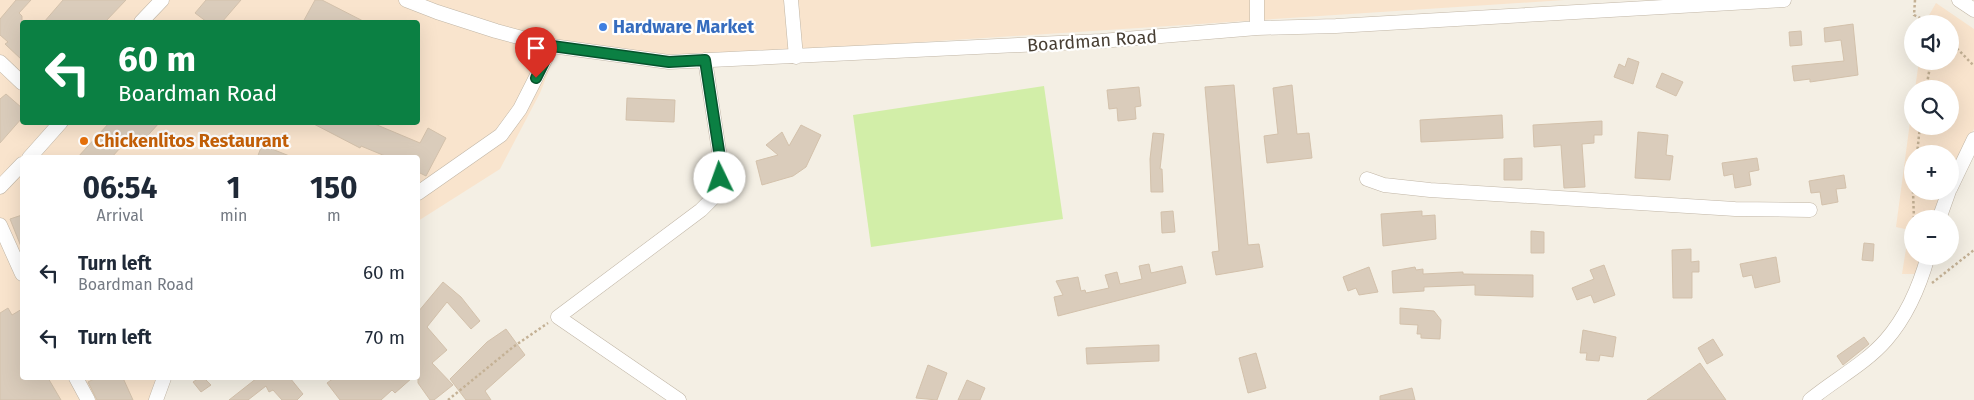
<!DOCTYPE html>
<html lang="en">
<head>
<meta charset="utf-8">
<style>
	body { margin:0; font-family:"Fira Sans",sans-serif; background:#f6f6f7; color:#1f2937; height:100vh; display:flex; flex-direction:column; font-size:19px; white-space:nowrap }
	* { box-sizing:border-box; margin:0 }
	p { font-size:16px; color:#747a83 }
	.icon { flex:none; width:28px; height:28px; fill:none; stroke:currentColor; stroke-width:2; stroke-linecap:round; stroke-linejoin:round }
	.map { position:relative; flex:1; overflow:hidden }
	.side { position:absolute; left:20px; top:155px; width:400px; height:225px; display:flex; flex-direction:column; background:#fff; border-radius:5px; box-shadow:0 5px 20px #0002 }
	.side>* { flex:none }
	.banner { position:absolute; left:20px; top:20px; width:400px; height:105px; border-radius:5px; box-shadow:0 5px 20px #0002; background:#0b8043; color:#fff; overflow:hidden }
	.fabs { position:absolute; left:1904px; top:15px; display:grid; gap:10px }
	.fabs a { display:grid; place-items:center; width:55px; height:55px; border-radius:50%; background:#fff; box-shadow:0 5px 20px #0002; font-size:25px }
	.pin { position:absolute; display:grid; place-items:center; width:42px; height:42px; color:#fff; margin:-51px -21px; border-radius:50% 50% 50% 0; rotate:-45deg; box-shadow:0 0 5px #0007 }
	.pin .icon { rotate:45deg }
	.me { position:absolute; width:55px; margin:-28px; rotate:357deg; stroke-linejoin:round; filter:drop-shadow(0 0 4px #0008) }
	.turn { display:flex; align-items:center; gap:18px; height:105px; padding:0 15px; font-size:22px }
	.turn .icon { width:65px; height:65px; stroke-width:2.5 }
	.turn b { display:block; font-size:35px; line-height:42px }
	.eta { display:flex; justify-content:space-evenly; align-items:center; height:85px; text-align:center }
	.eta b { font-size:30px; font-weight:700; line-height:35px }
	ul { padding:0; list-style:none }
	li { display:flex; align-items:center; gap:15px; height:65px; padding:0 15px }
	li div { flex:1 }
	li b { display:block; font-size:19px }
	li em { font-style:normal }
	.map>svg:first-child { display:block }
</style>
</head>
<body>
<div class="map">
<svg width="1974" height="400" viewBox="0 0 1974 400">
	<rect width="100%" height="100%" fill="#f4efe4"/>
	<path fill="#f9e4cd" fill-rule="evenodd" d="M0 0H1565L678 58 561 40 540 93 500 169 418 221V158H22V378H173L156 400H0ZM22 22H418V122H22Z
		M1936 3 1974 29V129L1950 175V154H1912V191H1943L1933 219H1912V256H1925L1921 274H1902L1909 230 1896 227 1912 107V126H1950V89H1915L1919 61H1950V24H1924Z"/>
	<path fill="#d2eea8" d="M1044 86 1063 219 871 247 853 115Z"/>
	<path fill="#daccbb" stroke="#d3c1ab" d="M16 0H31L19 13 22 16V60L5 44 8 42 0 35V19Z
		M63 0H126L105 22H44Z
		M206 0H241L222 22H207L195 13Z
		M315 0H322L365 22H303Z
		M1853 24 1858 75 1810 82V79L1794 81 1792 66 1844 61 1841 40 1825 42 1824 28Z
		M1801 31 1802 45 1790 46 1789 32Z
		M1628 58 1639 62 1633 84 1614 77 1619 64 1625 67Z
		M1662 73 1683 82 1676 96 1656 87Z
		M1234 85 1248 245 1259 244 1263 267 1216 275 1212 252 1219 251 1205 87Z
		M1292 85 1297 134 1309 133 1312 158 1267 163 1264 136 1278 134 1273 88Z
		M1139 87 1141 106 1135 107 1136 119 1118 121 1117 108 1109 109 1107 90Z
		M6 94 22 108V118L0 143V99Z
		M627 98 675 100 674 122 626 120Z
		M1502 115 1503 138 1421 142 1420 120Z
		M1602 121V135H1594V143L1582 144 1585 187 1564 188 1561 145 1534 147 1533 125Z
		M110 122H160L141 143 132 135 111 158H77Z
		M310 122H370L420 143 428 128 446 138 426 176 418 172V158H390L361 146 360 148Z
		M801 125 821 135 806 167 793 176 762 185 756 161 778 155 766 145 782 132 789 146Z
		M1638 132 1668 135 1666 155 1673 156 1670 180 1635 178Z
		M1153 133 1164 134 1160 169H1162L1163 192H1151L1150 159Z
		M262 145 292 157V158H257Z
		M1522 158V180H1504V159Z
		M1757 158 1759 170 1749 172 1751 185 1735 188 1733 174 1724 176 1722 163Z
		M1844 175 1846 188 1836 189 1838 202 1822 205 1820 192 1811 193 1809 181Z
		M1173 211 1175 232 1162 233 1161 212Z
		M1422 211V216L1435 215 1436 239 1383 246 1381 214Z
		M22 215V249L10 219Z
		M1531 231 1544 232V253H1531Z
		M1864 243 1874 244 1873 261 1862 260Z
		M1691 249V262L1699 261V272H1692V298H1673L1672 250Z
		M1776 257 1780 282 1755 288 1752 275 1743 277 1740 264Z
		M1149 264 1151 273 1182 266 1186 283 1058 316 1054 297 1063 295 1056 281 1078 277 1081 291 1085 290 1086 293 1109 288 1105 275 1117 272 1120 284 1142 279 1139 266Z
		M1604 265 1615 295 1594 303 1591 295 1577 300 1572 288 1594 279 1590 270Z
		M1369 267 1378 292 1359 295 1356 288 1348 291 1343 277Z
		M1415 267 1416 270 1423 269V274L1463 272V274L1533 275V297L1475 295V285L1424 287V291L1393 293 1392 271Z
		M443 282 461 297 480 321 471 329 447 302 427 327 447 350 432 363 453 385 434 400H430L418 383V312Z
		M8 308 12 315 22 309V378H48L61 400H0V313Z
		M1400 308 1434 311 1441 320 1440 339 1421 338V334H1417L1418 325 1400 324Z
		M506 329 525 355 485 391 491 400H466L450 379 487 342Z
		M1583 330 1616 337 1613 357 1600 355 1599 361 1586 360 1587 353H1580Z
		M1864 337 1869 344 1843 365 1837 356Z
		M1713 339 1723 355 1707 364 1698 348Z
		M1159 345V361L1087 364 1086 348Z
		M1256 353 1266 388 1248 393 1239 358Z
		M1700 363 1726 400H1647Z
		M928 365 947 373 937 400 916 398Z
		M96 378H123L133 400H97L88 382Z
		M199 378H204L211 385 201 392 193 382Z
		M257 378H290L303 394 297 400H282L273 390 269 392 266 386 248 400H229Z
		M334 378H412L395 393 392 390 381 400H340L327 383Z
		M967 380 985 388 980 400H958Z
		M1412 388 1415 400H1380V396Z"/>
	<g fill="none" stroke-linecap="round" stroke-linejoin="round">
		<g stroke="#c1b6a6" stroke-width="15">
			<path id="minor" d="M406 0 437 12 496 31 552 46 669 62 1101 41 1257 28 1336 26 1784 0
				M791 0 796 57
				M1257 0V28
				M1959 0 1974 10
				M141 22 162 0
				M0 62 22 83
				M29 158 61 122
				M1367 179 1384 185 1430 190 1735 209 1810 210
				M0 187 22 164
				M1950 189 1974 139
				M418 193 501 135 520 109 552 46
				M1939 219 1949 191
				M0 225 22 274
				M76 378 88 400
				M156 400 164 378
				M679 400 558 317 701 210 720 191 721 164 705 60
				M1810 400C1834 380 1865 364 1886 340 1906 317 1920 285 1928 256"/>
		</g>
		<path stroke="#c4b195" stroke-width="2.5" stroke-dasharray="2.5 2.5" stroke-linecap="butt" d="M1915 0 1914 15 1932 24
			M1950 41 1974 66
			M1926 89 1931 61
			M1917 154 1920 126
			M1913 191 1914 219
			M1932 283 1974 250
			M448 400 513 347 548 323"/>
		<use href="#minor" stroke="#fff" stroke-width="14"/>
	</g>
	<g fill="none" stroke-linecap="round" stroke-linejoin="round">
		<g stroke="#07532c" stroke-width="12">
			<path id="route" d="M536 78 552 46 669 62 705 60 721 164 720 178"/>
		</g>
		<use href="#route" stroke="#0b8043" stroke-width="9"/>
	</g>
	<circle fill="#3f7fe0" stroke="#fff" stroke-width="2" cx="603" cy="27" r="5"/>
	<circle fill="#e8710a" stroke="#fff" stroke-width="2" cx="84" cy="141" r="5"/>
	<g text-anchor="middle" stroke-width="4.5" stroke-linejoin="round" paint-order="stroke">
		<g font-size="18" font-weight="bold" fill="#366cbe" stroke="#fff" text-anchor="start">
			<text x="613" y="33">Hardware Market</text>
		</g>
		<g font-size="18" fill="#473e33" stroke="#fff">
			<text transform="translate(1092 41) rotate(-4)" y="6">Boardman Road</text>
		</g>
		<g font-size="18" font-weight="bold" fill="#c56008" stroke="#fff" text-anchor="start">
			<text x="94" y="147">Chickenlitos Restaurant</text>
		</g>
	</g>
</svg>
<div class="fabs">
<a><svg class="icon" aria-label="sound" viewBox="0 0 24 24"><path d="M4 9h4l5-4v14l-5-4H4zM17 9q2 3 0 6"/></svg></a>
<a><svg class="icon" aria-label="search" viewBox="0 0 24 24"><circle cx="10" cy="10" r="6"/><path d="M15 15l6 6"/></svg></a>
<a>+</a>
<a>−</a>
</div>
<div class="pin" style="left:536px;top:78px;background:#d93025"><svg class="icon" aria-label="arrive" viewBox="0 0 24 24"><path d="M6 21V4h12l-3 4 3 4H6"/></svg></div>
<svg class="me" style="left:720px;top:178px" viewBox="-20 -20 40 40"><circle r="19" fill="#fff"/><path d="M0-13L10 11 0 6-10 11z" fill="#0b8043"/></svg>
<div class="banner">
<div class="turn"><svg class="icon" aria-label="left" viewBox="0 0 24 24"><path d="M17 20v-9H6M10 6l-5 5 5 5"/></svg><div><b>60 m</b>Boardman Road</div></div>
</div>
<section class="side">
<div class="eta">
<div><b>06:54</b><p>Arrival</p></div>
<div><b>1</b><p>min</p></div>
<div><b>150</b><p>m</p></div>
</div>
<ul>
<li><svg class="icon" aria-label="left" viewBox="0 0 24 24"><path d="M17 20v-9H6M10 6l-5 5 5 5"/></svg><div><b>Turn left</b><p>Boardman Road</p></div><em>60 m</em></li>
<li><svg class="icon" aria-label="left" viewBox="0 0 24 24"><path d="M17 20v-9H6M10 6l-5 5 5 5"/></svg><div><b>Turn left</b></div><em>70 m</em></li>
</ul>
</section>
</div>
</body>
</html>
